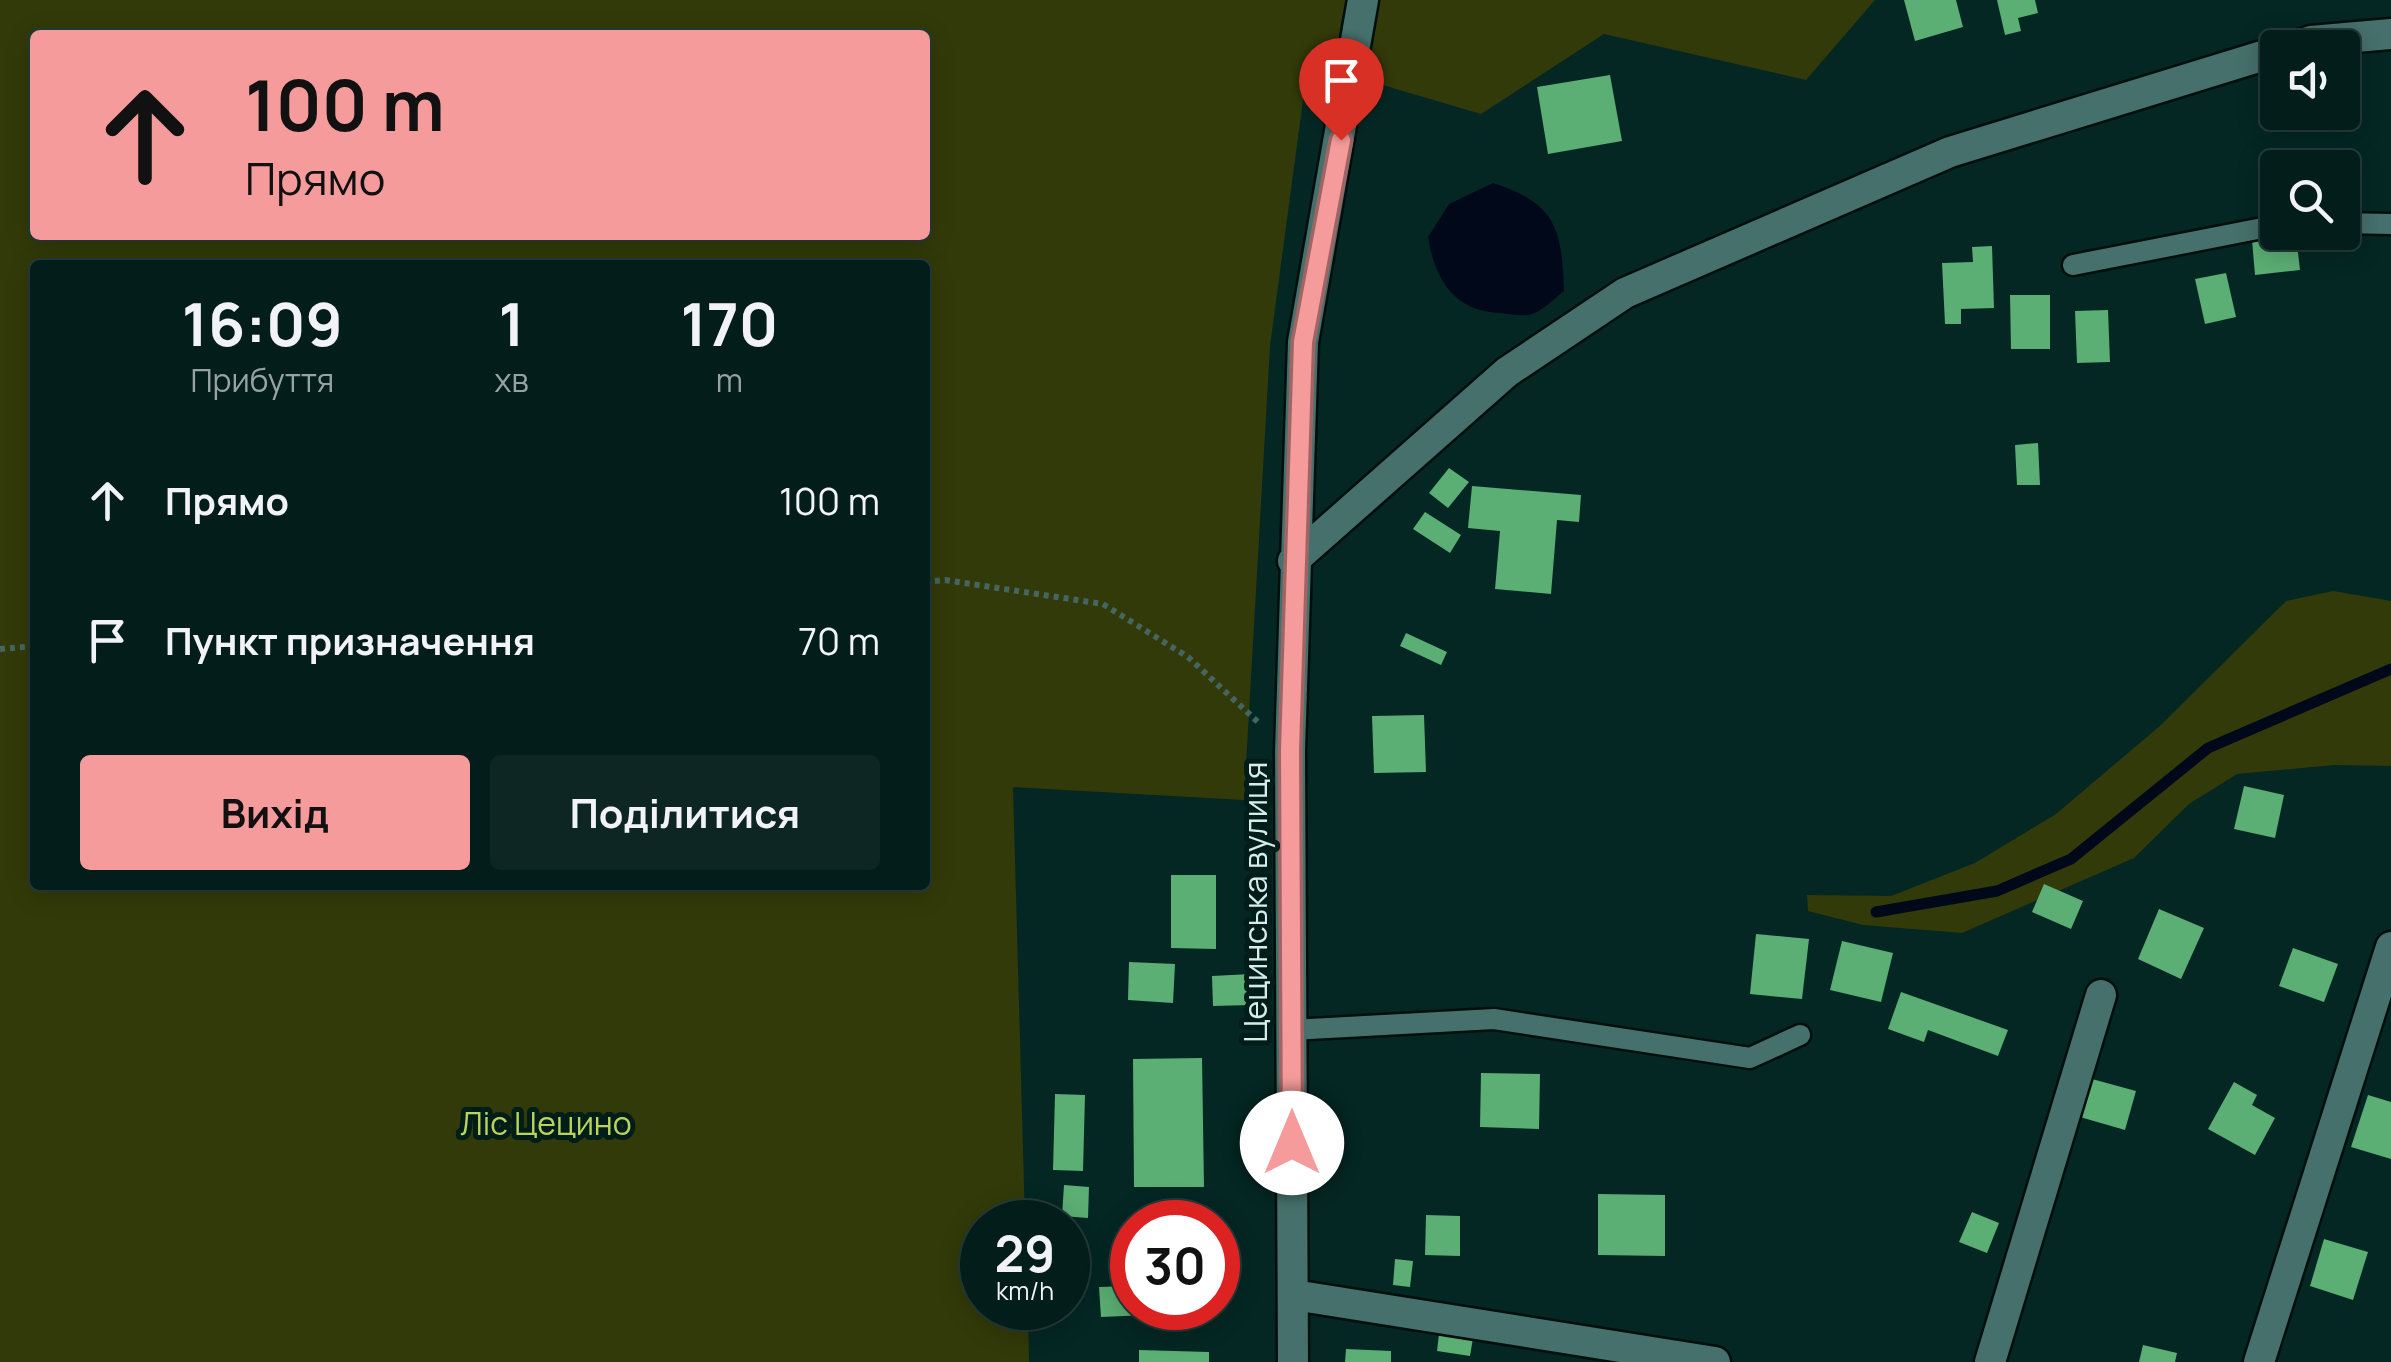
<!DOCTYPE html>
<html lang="uk">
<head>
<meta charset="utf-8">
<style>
	body { margin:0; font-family:Manrope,sans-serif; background:#0d2623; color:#f1f3f6; height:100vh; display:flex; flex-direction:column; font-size:38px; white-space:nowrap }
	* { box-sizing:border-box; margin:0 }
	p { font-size:32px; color:#97a2a2 }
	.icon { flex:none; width:55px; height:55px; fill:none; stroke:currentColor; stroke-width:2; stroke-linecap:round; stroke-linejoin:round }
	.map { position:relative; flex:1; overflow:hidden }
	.details { position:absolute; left:30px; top:260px; width:900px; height:630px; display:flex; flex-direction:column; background:#031d1a; border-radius:10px; box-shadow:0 5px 25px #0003,0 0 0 2px #243b39 }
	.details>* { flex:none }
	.banner { position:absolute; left:30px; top:30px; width:900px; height:210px; border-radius:10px; box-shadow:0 5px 25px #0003,0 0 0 2px #243b39; background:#f59b9b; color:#111; overflow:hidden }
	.tools { position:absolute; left:2260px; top:30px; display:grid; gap:20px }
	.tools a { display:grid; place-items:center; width:100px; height:100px; border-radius:10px; background:#031d1a; box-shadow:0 5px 25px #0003,0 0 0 2px #243b39; font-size:50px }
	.speed { position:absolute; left:960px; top:1200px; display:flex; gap:20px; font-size:50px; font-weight:700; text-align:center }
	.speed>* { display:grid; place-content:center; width:130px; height:130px; border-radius:50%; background:#031d1a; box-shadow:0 5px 25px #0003,0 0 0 2px #243b39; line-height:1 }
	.speed small { font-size:25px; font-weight:400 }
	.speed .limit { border:15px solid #d22; background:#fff; color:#111 }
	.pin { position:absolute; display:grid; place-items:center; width:85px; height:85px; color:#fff; margin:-102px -42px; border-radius:50% 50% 50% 0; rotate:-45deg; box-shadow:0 0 10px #0007 }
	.pin .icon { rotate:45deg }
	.me { position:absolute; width:110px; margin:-55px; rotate:0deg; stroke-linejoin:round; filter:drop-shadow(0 0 8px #0008) }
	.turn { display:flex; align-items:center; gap:35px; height:210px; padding:0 50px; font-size:45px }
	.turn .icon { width:130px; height:130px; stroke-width:2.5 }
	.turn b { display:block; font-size:70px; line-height:85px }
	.eta { display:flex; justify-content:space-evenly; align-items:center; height:170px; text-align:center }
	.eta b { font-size:60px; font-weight:700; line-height:70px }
	.cta { display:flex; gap:20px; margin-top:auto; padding:20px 50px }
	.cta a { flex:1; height:115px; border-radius:10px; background:#f59b9b; color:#111; font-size:40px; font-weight:700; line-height:115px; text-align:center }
	.cta a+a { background:#0d2623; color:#f1f3f6 }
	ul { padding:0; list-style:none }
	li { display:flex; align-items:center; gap:30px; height:140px; padding:0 50px }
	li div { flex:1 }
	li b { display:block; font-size:38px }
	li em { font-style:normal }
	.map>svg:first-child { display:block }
</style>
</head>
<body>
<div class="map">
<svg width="2391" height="1362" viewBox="0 0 2391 1362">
	<rect width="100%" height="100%" fill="#042723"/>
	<path fill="#323a09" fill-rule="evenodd" d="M0 0H1875L1806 80 1604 34 1481 114 1308 63 1270 346 1244 800 1013 787 1025 1222H982V1308H1028L1029 1362H0ZM35 35H925V235H35ZM35 265H925V885H35Z
		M2333 591 2391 601V766L2334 765 2237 774 2189 804 2134 858 1962 933 1863 925 1808 911 1807 895 1891 896 1975 863 2056 814 2161 725 2286 601Z"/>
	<path fill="#00081a" d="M1493 183C1556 203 1562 229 1564 291 1555 298 1542 311 1532 314 1524 317 1509 314 1500 313 1453 311 1435 279 1428 237L1449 204Z"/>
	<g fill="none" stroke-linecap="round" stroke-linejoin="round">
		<path stroke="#00081a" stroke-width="11" d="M1876 912 1997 891 2071 859 2208 748 2391 669"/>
	</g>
	<path fill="#5bae74" d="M1904 0H1956L1963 27 1915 41Z
		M1997 0H2035L2038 13 2018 18 2021 31 2005 35Z
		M1610 75 1622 141 1548 154 1537 87Z
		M2296 235 2300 270 2255 275 2252 240Z
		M1992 246 1994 308 1961 309V324H1945L1942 263 1973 262 1972 247Z
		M2226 273 2236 317 2205 324 2195 279Z
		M2010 295H2050V349H2011Z
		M2108 310 2110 362 2077 363 2075 311Z
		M2038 443 2040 485H2017L2015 445Z
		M1449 468 1469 482 1448 508 1429 493Z
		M1472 486 1581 495 1579 522 1557 520 1551 594 1495 589 1500 531 1468 528Z
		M1425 512 1461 535 1450 553 1413 529Z
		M1406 633 1447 652 1441 665 1400 646Z
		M1424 715 1426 772 1374 773 1372 716Z
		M2244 786 2284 795 2275 838 2234 829Z
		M1171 875H1216V949L1171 948Z
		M2044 884 2083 901 2071 929 2032 912Z
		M2159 909 2204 928 2181 979 2138 959Z
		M1756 934 1809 939 1802 999 1750 994Z
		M1842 941 1893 953 1881 1002 1830 990Z
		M2293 948 2338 964 2324 1002 2279 986Z
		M1129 962 1175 964 1173 1003 1128 1000Z
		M1251 974 1252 1005 1213 1006 1212 976Z
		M1901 992 2008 1030 1998 1056 1928 1030 1924 1042 1888 1029Z
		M1202 1058 1204 1187H1134L1133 1059Z
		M1481 1073 1540 1074 1539 1129 1480 1127Z
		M2092 1079 2136 1091 2125 1130 2080 1117Z
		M2234 1082 2257 1095 2252 1105 2275 1118 2255 1155 2208 1129Z
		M1055 1094 1085 1095 1083 1171 1053 1170Z
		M2368 1095 2391 1102V1159L2351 1147Z
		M1064 1185 1089 1187 1088 1218 1062 1216Z
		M1598 1194 1665 1195V1256L1598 1255Z
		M1972 1212 1999 1223 1987 1253 1959 1242Z
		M1426 1215 1460 1216V1256L1425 1255Z
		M2324 1239 2368 1252 2353 1300 2310 1286Z
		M1395 1259 1413 1261 1410 1287 1393 1285Z
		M1132 1286V1308H1147V1315L1101 1317 1099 1287Z
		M1439 1334 1473 1338 1470 1356 1437 1351Z
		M2143 1345 2177 1353 2175 1362H2139Z
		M1346 1349 1391 1351V1362H1345Z
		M1139 1350 1209 1352V1362H1139Z"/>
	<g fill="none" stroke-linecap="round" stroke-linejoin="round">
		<g stroke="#000e0c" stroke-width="25">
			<path id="lane" d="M2342 223 2391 224
				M2073 265 2278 225
				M1291 1030 1494 1019 1750 1058 1800 1035"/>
		</g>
		<g stroke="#000e0c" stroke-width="35">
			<path id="street" d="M2290 48 2311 41 2391 34
				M1293 561 1507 372 1625 293 1950 152 2278 51
				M1294 1295 1715 1362
				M1293 1362 1290 751 1303 342 1363 0
				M1990 1362 2101 995
				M2259 1362 2391 947"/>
		</g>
		<path stroke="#456561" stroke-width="6" stroke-dasharray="5 5" stroke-linecap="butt" d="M925 582 945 580 1103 604 1188 657 1259 723
			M0 649 35 646"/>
		<use href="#lane" stroke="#45706b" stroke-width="20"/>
		<use href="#street" stroke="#45706b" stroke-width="30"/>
	</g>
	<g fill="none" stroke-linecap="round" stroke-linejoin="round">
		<g stroke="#9f6565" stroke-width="25">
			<path id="route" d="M1292 1143 1290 750 1303 342 1341 140"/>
		</g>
		<use href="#route" stroke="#f59b9b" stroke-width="18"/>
	</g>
	<g text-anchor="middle" stroke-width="10" stroke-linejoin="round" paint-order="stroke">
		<g font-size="32" fill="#d5ece8" stroke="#001d1a">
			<text transform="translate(1256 902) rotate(-90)" y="11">Цецинська вулиця</text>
		</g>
		<g font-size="32" fill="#bcd35b" stroke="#001d1a">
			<text x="546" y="1135">Ліс Цецино</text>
		</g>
	</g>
</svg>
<div class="tools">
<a><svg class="icon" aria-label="sound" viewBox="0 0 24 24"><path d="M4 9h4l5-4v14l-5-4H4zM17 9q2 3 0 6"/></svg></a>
<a><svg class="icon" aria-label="search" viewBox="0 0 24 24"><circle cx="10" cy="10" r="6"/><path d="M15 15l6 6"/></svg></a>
</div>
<div class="speed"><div>29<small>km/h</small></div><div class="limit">30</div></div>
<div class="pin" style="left:1341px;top:140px;background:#d93025"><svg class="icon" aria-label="arrive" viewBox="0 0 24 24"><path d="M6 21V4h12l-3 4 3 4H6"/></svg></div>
<svg class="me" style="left:1292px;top:1143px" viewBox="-20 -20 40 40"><circle r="19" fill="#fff"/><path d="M0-13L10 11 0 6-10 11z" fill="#f59b9b"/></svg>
<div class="banner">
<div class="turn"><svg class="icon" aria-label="ahead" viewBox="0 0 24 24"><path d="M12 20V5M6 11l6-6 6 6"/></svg><div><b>100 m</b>Прямо</div></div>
</div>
<section class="details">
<div class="eta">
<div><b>16:09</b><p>Прибуття</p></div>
<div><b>1</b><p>хв</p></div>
<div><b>170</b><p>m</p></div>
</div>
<ul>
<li><svg class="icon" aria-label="ahead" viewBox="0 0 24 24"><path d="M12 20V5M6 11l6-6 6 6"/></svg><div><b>Прямо</b></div><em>100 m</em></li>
<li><svg class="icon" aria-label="arrive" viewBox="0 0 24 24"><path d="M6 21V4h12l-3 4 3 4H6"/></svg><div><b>Пункт призначення</b></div><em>70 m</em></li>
</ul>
<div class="cta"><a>Вихід</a><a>Поділитися</a></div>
</section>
</div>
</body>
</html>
